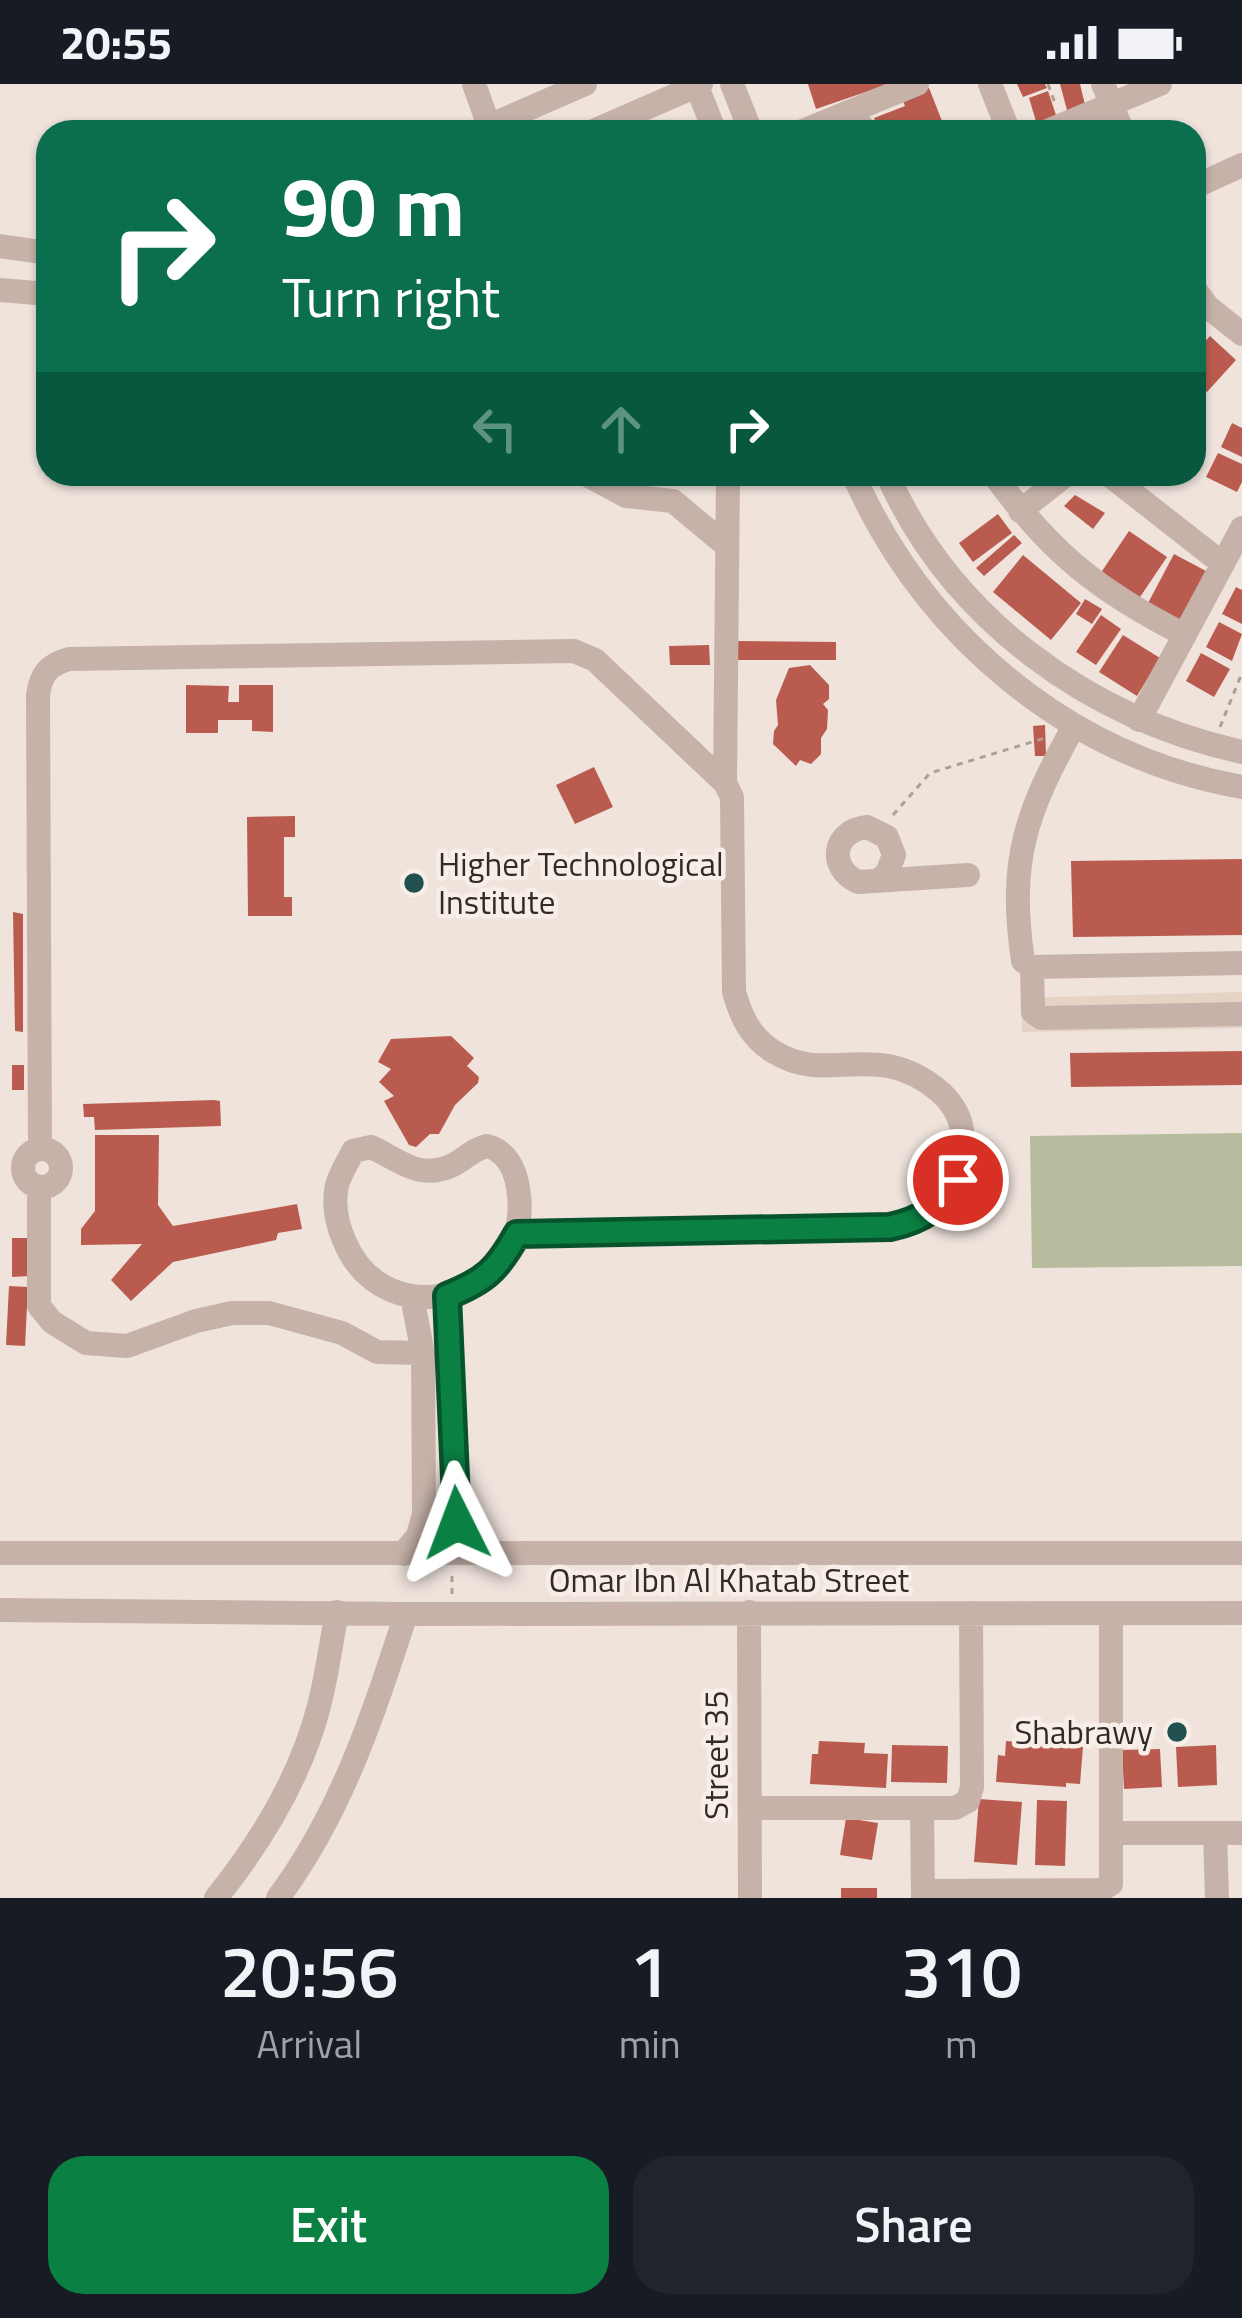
<!DOCTYPE html>
<html lang="en">
<head>
<meta charset="utf-8">
<style>
	body { margin:0; font-family:"Titillium Web",sans-serif; background:#20242c; color:#f1f3f6; height:100vh; display:flex; flex-direction:column; font-size:45px; white-space:nowrap }
	* { box-sizing:border-box; margin:0 }
	p { font-size:39px; color:#9ea1a6 }
	.icon { flex:none; width:66px; height:66px; fill:none; stroke:currentColor; stroke-width:2; stroke-linecap:round; stroke-linejoin:round }
	.map { position:relative; height:1814px; overflow:hidden }
	.side { display:flex; flex-direction:column; background:#171b24; flex:1 }
	.side>* { flex:none }
	.banner { position:absolute; left:36px; top:36px; width:1170px; height:366px; border-radius:36px; box-shadow:0 3px 9px #0004; background:#0b6e4f; color:#fff; overflow:hidden }
	.pin { position:absolute; display:grid; place-items:center; width:102px; height:102px; color:#fff; margin:-51px; border:6px solid #fff; border-radius:50%; box-shadow:0 3px 12px #0007 }
	.me { position:absolute; width:132px; margin:-66px; rotate:357deg; stroke-linejoin:round; filter:drop-shadow(0 0 9px #0008) }
	.turn { display:flex; align-items:center; gap:42px; height:252px; padding:0 48px; font-size:54px }
	.turn .icon { width:156px; height:156px; stroke-width:2.5 }
	.turn b { display:block; font-size:84px; line-height:102px }
	.lanes { display:flex; align-items:center; height:114px; padding:0 48px; background:#0003; justify-content:center; gap:60px; direction:ltr }
	.lanes .off { opacity:.35 }
	.eta { display:flex; justify-content:space-evenly; align-items:center; height:204px; text-align:center }
	.eta b { font-size:72px; font-weight:600; line-height:84px }
	.primary-button { display:flex; gap:24px; margin-top:auto; padding:24px 48px }
	.primary-button a { flex:1; height:138px; border-radius:36px; background:#0b8043; color:#fff; font-size:48px; font-weight:600; line-height:138px; text-align:center }
	.primary-button a+a { background:#20242c; color:#f1f3f6 }
	.status { display:flex; justify-content:space-between; align-items:center; height:84px; padding:0 60px; background:#171b24; direction:ltr }
	.status svg { height:33px; fill:currentColor }
	.map>svg:first-child { display:block }
</style>
</head>
<body>
<div class="status"><b>20:55</b><svg viewBox="0 0 49 12"><path d="M0 12V9h3v3zM5 12V6h3v6zM10 12V3h3v9zM15 12V0h3v12zM26 1h20v11H26zM47 4h2v5h-2z"/></svg></div>
<div class="map">
<svg width="1242" height="1814" viewBox="0 0 1242 1814">
	<rect width="100%" height="100%" fill="#efe3dc"/>
	<path fill="#b6bc9d" d="M1242 1049V1182L1032 1184 1030 1052Z"/>
	<path fill="#e5d3c4" d="M1242 908V944L1022 948 1021 914Z"/>
	<path fill="#b95c4f" d="M808 0H889L816 25Z
		M1017 0H1045L1047 4 1023 13Z
		M1060 0H1080L1086 25 1068 30Z
		M929 4 944 42 928 48H880L874 34 905 22 902 15Z
		M1048 7 1058 37 1038 44 1029 14Z
		M1210 252 1236 276 1207 308 1194 296V270Z
		M1232 339 1242 344V373L1221 363Z
		M1218 369 1242 380V398L1237 408 1206 393Z
		M1075 411 1105 429 1093 445 1064 422Z
		M998 430 1012 449 973 478 959 459Z
		M1129 447 1167 473 1136 519 1098 493Z
		M1014 451 1022 459 984 492 976 484Z
		M1174 470 1206 487 1179 538 1147 521Z
		M1023 471 1081 519 1051 556 993 508Z
		M1236 503 1242 506V540L1222 530Z
		M1085 515 1102 525 1092 540 1076 530Z
		M1101 531 1121 545 1096 581 1076 568Z
		M1219 538 1242 550 1232 577 1206 563Z
		M1123 551 1160 574 1137 612 1099 588Z
		M729 557 836 558V576H729Z
		M709 561 710 581H670L669 562Z
		M1201 569 1230 585 1214 613 1186 597Z
		M810 581 829 601V615L823 620 828 626 827 645 821 654V670L811 680 800 676 796 682 773 660 774 647 778 641 776 616 789 584Z
		M186 601 229 602 228 618H239V601H273V648L252 647V636H218V649H186Z
		M1045 641 1046 672H1035L1033 642Z
		M594 683 613 723 575 740 556 701Z
		M295 732V753H284V813H292V832H248L247 733Z
		M1242 775V851L1073 853 1071 777Z
		M13 828 23 830V948L15 947Z
		M451 952 474 974 467 982 479 993 478 999 455 1021 439 1050H430L416 1063 409 1061 384 1017 394 1012 379 998 391 985 378 978 391 955Z
		M1242 967V1001L1071 1003 1070 969Z
		M12 981H24V1006H12Z
		M214 1016 220 1017 221 1042 95 1046 94 1033H84L83 1020Z
		M95 1051H159L158 1121 173 1142 297 1120 302 1145 278 1149 276 1156 173 1178 131 1217 111 1196 142 1160 81 1161V1145L95 1127Z
		M12 1154H29L30 1192 12 1193Z
		M9 1202 28 1203 25 1262 6 1261Z
		M819 1657 865 1659 864 1669 888 1670 886 1704 810 1700 812 1670H818Z
		M1006 1657 1083 1663 1080 1700 1066 1699V1703L996 1698 998 1671 1005 1672Z
		M892 1661 948 1662 947 1699 891 1698Z
		M1216 1661 1217 1701 1178 1703 1176 1663Z
		M1160 1665 1162 1703 1124 1705 1122 1666Z
		M979 1715 1022 1718 1017 1781 974 1778Z
		M1037 1716 1067 1717 1065 1782 1035 1781Z
		M846 1734 878 1739 872 1776 840 1771Z
		M841 1804H877V1814H841Z"/>
	<g fill="none" stroke-linecap="round" stroke-linejoin="round">
		<path stroke="#b19d93" stroke-width="3" stroke-dasharray="6 6" stroke-linecap="butt" d="M1048 0 1056 22
			M1220 643 1242 589
			M893 731 930 689 1045 654
			M452 1510V1490"/>
		<path stroke="#c6b2a9" stroke-width="24" d="M474 0 489 42
			M696 0 715 48
			M732 0 751 48
			M990 0 1009 48
			M1103 0 1123 48
			M854 26 864 48
			M475 48 585 0
			M591 48 701 0
			M800 48 917 0
			M1045 48 1160 0
			M1194 103 1242 81
			M0 162 48 169
			M1194 204 1208 223 1242 250
			M0 206 48 210
			M585 390 626 412 673 417 727 462
			M853 390C924 551 1067 672 1242 703
			M887 390C951 535 1089 634 1242 668
			M993 390C1051 469 1098 507 1185 551
			M1108 390 1223 480
			M1020 427 1067 390
			M1139 636 1242 444
			M1074 642C1026 728 1008 776 1023 877L1032 883 1242 879
			M725 699 728 390
			M880 795 887 789 894 771 887 753 867 743C832 747 828 784 858 798L968 791
			M1032 883 1033 928 1041 934 1242 930
			M487 1062C506 1067 515 1084 518 1104 537 1212 385 1258 344 1156 337 1140 333 1120 337 1101 340 1090 348 1078 353 1067L371 1063C400 1076 418 1097 453 1081 466 1074 473 1065 487 1062Z
			M40 1064 38 611C41 590 48 581 69 575L574 567 595 576 725 699 732 713 734 908C741 933 751 954 774 968 829 1002 875 954 939 1007 950 1016 960 1031 962 1046 967 1068 964 1089 951 1107 935 1130 916 1137 890 1143L517 1149
			M23 1084a19 19 0 1 1 38 0a19 19 0 1 1-38 0Z
			M39 1103V1222L52 1238 86 1259 127 1262 196 1237 232 1229H269L342 1249 377 1268 423 1269
			M447 1212 455 1429 461 1449 473 1469
			M0 1469H1242
			M403 1470 418 1452 424 1430 423 1269 412 1213
			M0 1526 406 1530 1242 1529
			M749 1528 750 1814
			M750 1724H955L968 1717 972 1703 971 1529
			M922 1724 923 1814
			M1113 1749H1242
			M1215 1750 1217 1814
			M923 1807 1101 1806 1111 1800V1529
			M216 1814C261 1758 301 1692 319 1622 327 1591 331 1559 337 1528
			M278 1814C342 1728 373 1631 406 1530"/>
	</g>
	<g fill="none" stroke-linecap="round" stroke-linejoin="round">
		<g stroke="#07532c" stroke-width="30">
			<path id="route" d="M457 1439 447 1212C485 1197 497 1186 517 1150L890 1143C923 1136 939 1124 958 1096"/>
		</g>
		<use href="#route" stroke="#0b8043" stroke-width="21"/>
	</g>
	<g fill="#22504e" stroke="#f7eee7" stroke-width="4.5">
		<circle cx="414" cy="799" r="12"/>
		<circle cx="1177" cy="1648" r="12"/>
	</g>
	<g text-anchor="middle" stroke-width="9" stroke-linejoin="round" paint-order="stroke">
		<g font-size="33" fill="#332a28" stroke="#f7eee7" text-anchor="start">
			<text x="438" y="792">Higher Technological<tspan x="438" dy="38">Institute</tspan></text>
			<text x="1153" y="1660" text-anchor="end">Shabrawy</text>
		</g>
		<g font-size="33" fill="#332a28" stroke="#f7eee7">
			<text x="729" y="1508">Omar Ibn Al Khatab Street</text>
			<text transform="translate(716 1671) rotate(-90)" y="12">Street 35</text>
		</g>
	</g>
</svg>
<div class="pin" style="left:958px;top:1096px;background:#d93025"><svg class="icon" aria-label="arrive" viewBox="0 0 24 24"><path d="M6 21V4h12l-3 4 3 4H6"/></svg></div>
<svg class="me" style="left:457px;top:1439px" viewBox="-20 -20 40 40"><path d="M0-17L14 15 0 8-14 15z" fill="#0b8043" stroke="#fff" stroke-width="4"/></svg>
<div class="banner">
<div class="turn"><svg class="icon" aria-label="right" viewBox="0 0 24 24"><path d="M7 20v-9h11M14 6l5 5-5 5"/></svg><div><b>90 m</b>Turn right</div></div>
<div class="lanes"><svg class="icon off" aria-label="left" viewBox="0 0 24 24"><path d="M17 20v-9H6M10 6l-5 5 5 5"/></svg><svg class="icon off" aria-label="ahead" viewBox="0 0 24 24"><path d="M12 20V5M6 11l6-6 6 6"/></svg><svg class="icon" aria-label="right" viewBox="0 0 24 24"><path d="M7 20v-9h11M14 6l5 5-5 5"/></svg></div>
</div>
</div>
<section class="side">
<div class="eta">
<div><b>20:56</b><p>Arrival</p></div>
<div><b>1</b><p>min</p></div>
<div><b>310</b><p>m</p></div>
</div>
<div class="primary-button"><a>Exit</a><a>Share</a></div>
</section>
</body>
</html>
